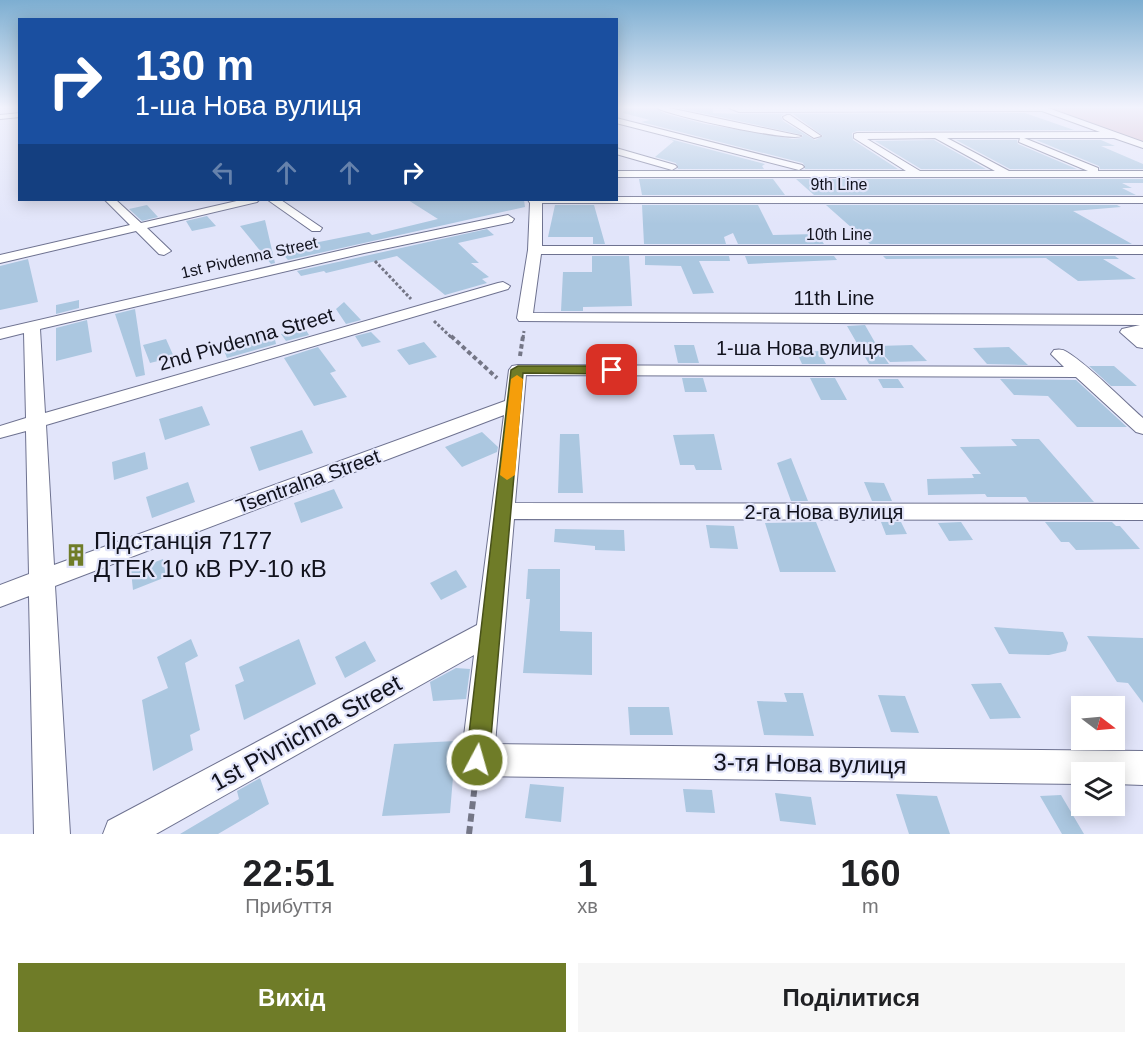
<!DOCTYPE html>
<html lang="uk">
<head>
<meta charset="utf-8">
<style>
	body { margin:0; font-family:Arial,sans-serif; background:#f6f6f6; color:#202124; height:100vh; display:flex; flex-direction:column; font-size:22px; white-space:nowrap }
	* { box-sizing:border-box; margin:0 }
	p { font-size:20px; color:#757577 }
	.icon { flex:none; width:33px; height:33px; fill:none; stroke:currentColor; stroke-width:2; stroke-linecap:round; stroke-linejoin:round }
	.map { position:relative; height:834px; overflow:hidden }
	.panel { display:flex; flex-direction:column; background:#fff; flex:1 }
	.panel>* { flex:none }
	.top-card { position:absolute; left:18px; top:18px; width:600px; height:183px; border-radius:0px; box-shadow:0 3px 15px #0003; background:#1a4fa0; color:#fff; overflow:hidden }
	.needle { width:39px; rotate:106deg }
	.tools { position:absolute; left:1071px; top:696px; display:grid; gap:12px }
	.tools a { display:grid; place-items:center; width:54px; height:54px; border-radius:0px; background:#fff; box-shadow:0 3px 15px #0003; font-size:30px }
	.pin { position:absolute; display:grid; place-items:center; width:51px; height:51px; color:#fff; margin:-26px; border-radius:12px; box-shadow:0 3px 9px #0006 }
	.me { position:absolute; width:66px; margin:-33px; rotate:6deg; stroke-linejoin:round; filter:drop-shadow(0 0 4px #0008) }
	.turn { display:flex; align-items:center; gap:21px; height:126px; padding:0 18px; font-size:27px }
	.turn .icon { width:78px; height:78px; stroke-width:2.5 }
	.turn b { display:block; font-size:42px; line-height:51px }
	.lanes { display:flex; align-items:center; height:57px; padding:0 18px; background:#0003; justify-content:center; gap:30px; direction:ltr }
	.lanes .off { opacity:.35 }
	.eta { display:flex; justify-content:space-evenly; align-items:center; height:102px; text-align:center }
	.eta b { font-size:36px; font-weight:600; line-height:42px }
	.action { display:flex; gap:12px; margin-top:auto; padding:12px 18px }
	.action a { flex:1; height:69px; border-radius:0px; background:#6f7c28; color:#fff; font-size:24px; font-weight:600; line-height:69px; text-align:center }
	.action a+a { background:#f6f6f6; color:#202124 }
	.map>svg:first-child { display:block }
</style>
</head>
<body>
<div class="map">
<svg width="1143" height="834" viewBox="0 0 1143 834">
	<rect width="100%" height="100%" fill="#e2e5fa"/>
	<path fill="#d7bacb" d="M1047 108H1143V142L1058 112Z"/>
	<path fill="#abc7e0" d="M624 108H655L666 114 705 124 793 139 801 138 803 135 678 108H713V113L739 114H784L781 116 783 121 815 140 823 136 793 114 1025 113 1074 130 857 131 852 133 853 140 898 169H805L803 163 641 122 650 120 623 113Z
		M666 138 765 164 762 166 764 169H678L676 163 655 157 674 141Z
		M934 140 986 169H921L875 141Z
		M956 140H1017L1018 144 1077 169H1010Z
		M1036 140H1101L1115 146H1101L1143 164V169H1100L1099 166Z
		M639 179H773L785 195H642Z
		M796 179H1143V183H1122L1132 188H1122L1136 195H814Z
		M408 200H524L525 207 288 260 279 250 369 232 372 235 438 219Z
		M147 205 158 217 142 221 129 209Z
		M555 205H594L605 244H593V237H548Z
		M642 205H758L773 235 817 234 824 244H738L733 233 724 237 726 244H644Z
		M826 205H1117L1121 207 1073 211 1132 244H870Z
		M207 216 216 226 192 231 186 221Z
		M265 220 275 263 271 264 240 226Z
		M487 229 494 235 458 243 479 263H471L489 277 482 279 487 283 445 295 397 256 326 273 324 271 301 276 297 271Z
		M592 256H629L632 306 583 307V311H561L563 272H592Z
		M645 256H729L730 261H699L714 293 693 294 681 266 645 265Z
		M745 256H834L837 260 748 264Z
		M883 256H1115L1119 259H1103L1136 279 1078 281 1046 258 886 259Z
		M28 259 38 302 0 310V266Z
		M79 300V308L56 314V305Z
		M344 302 361 320 346 324 336 309Z
		M135 309 145 375 136 377 115 314Z
		M87 320 92 352 56 361V328Z
		M865 325 877 346 912 345 927 361 890 362 880 351 889 364H869L847 326Z
		M304 327 309 335 286 341 281 334Z
		M273 331 276 344 227 358 221 343Z
		M371 332 381 342 362 347 355 336Z
		M166 339 174 357 150 363 143 345Z
		M424 342 437 357 409 365 397 350Z
		M674 345H694L699 363H678Z
		M318 347 336 371 330 373 347 397 314 406 284 358Z
		M1009 347 1028 365 987 364 973 348Z
		M819 351 826 364H802L797 353Z
		M1089 366H1114L1137 386H1111Z
		M682 378H703L707 392H685Z
		M810 378H835L847 400H821Z
		M878 379H898L904 388H883Z
		M1000 379 1076 380 1127 427H1077L1048 396 1014 395Z
		M202 406 210 425 165 440 159 419Z
		M302 430 313 453 259 471 250 447Z
		M482 432 498 447 497 452 462 467 445 447Z
		M560 434H579L583 493H558Z
		M714 434 722 470H696L694 465H680L673 435Z
		M1011 439H1039L1094 502H1029L1026 497H987L985 494 928 495 927 479 974 478 972 474H981L960 447 1017 446Z
		M145 452 148 469 114 480 112 462Z
		M791 458 808 501H791L777 463Z
		M188 482 195 502 152 518 146 497Z
		M864 482 884 483 892 501H872Z
		M334 489 343 508 301 523 294 503Z
		M816 522 836 572H780L765 523Z
		M881 522H901L907 534 886 535Z
		M961 522 973 540 949 541 938 523Z
		M1045 522H1112L1116 526H1120L1140 549 1076 550 1069 542H1061Z
		M706 525 734 526 738 549 710 548Z
		M555 529 624 530 625 551 595 550V546L554 542Z
		M163 559 166 577 133 590 131 571Z
		M528 569H560V631L592 632V675L523 673 530 599H526Z
		M456 570 467 587 441 600 430 583Z
		M994 627 1063 632 1068 643 1066 651 1049 655 1009 654Z
		M1087 636 1143 638V703L1128 683 1117 682Z
		M191 639 198 656 185 663 200 730 190 735 193 750 153 771 142 700 168 688 157 657Z
		M299 639 316 684 244 720 235 685 244 681 239 667Z
		M365 641 376 661 345 678 335 657Z
		M456 668 470 669 466 699 433 701 430 682Z
		M1001 683 1021 718 990 719 971 684Z
		M784 693H803L814 736 764 735 757 701 787 702Z
		M878 695 905 696 919 733 891 732Z
		M628 707H669L673 735H630Z
		M456 741 450 813 382 816 394 744Z
		M260 778 269 804 218 834H180L239 799 237 791Z
		M530 784 564 787 561 822 525 818Z
		M683 789 712 790 715 813 686 812Z
		M775 793 811 797 816 825 780 821Z
		M896 794 937 796 950 834H909Z
		M1061 795 1084 834H1062L1040 796Z"/>
	<g fill="none" stroke-linecap="round" stroke-linejoin="round">
		<g stroke="#6e7290" stroke-width="2">
			<path id="street" d="M657 108H669L801 136C792 142 670 116 657 108Z
				M729 108H1048L1143 142V148L1114 138H1024L1098 168V171H1143V177H616V171H906L854 138V134L857 133 1100 132 1042 111 739 112ZM947 138H1020L1019 142 1088 171H1009ZM867 139 935 138 995 171H920Z
				M20 113V117L0 119V115Z
				M787 115H790L821 136 814 138 784 119 783 117Z
				M616 118 802 165 804 167 799 170 616 123Z
				M616 148 675 165 677 167 672 170 616 154Z
				M616 197H1143V203H542V246H1143V254H541L533 313 1143 315V348L1137 347 1120 332 1122 329 1140 325 519 321 517 318 528 250 530 203 528 200H616Z
				M105 200H116L141 223 241 200H259L257 202 147 228 171 251 164 255 159 254 136 231 0 263V255L130 225Z
				M268 200H281L322 228 320 231H312Z
				M508 215 514 219 512 222 364 253 40 329 45 413 498 283 503 282 510 286 508 289 46 425 54 565 505 401 509 370 512 366 518 365 1064 367 1051 354 1054 350C1059 349 1063 349 1067 352 1091 367 1120 398 1143 418V434L1136 432 1076 377 526 375 515 503 1143 504V520L514 519 495 744 1143 751V785L1114 784V772H1082V784L477 776 465 772 461 760 474 655 156 834H103L108 821 477 625 504 415 55 586 70 834H34L29 596 0 607V585L29 574 26 431 0 438V426L26 418 24 333 0 339V329L364 245Z"/>
		</g>
		<path stroke="#747686" stroke-width="3" stroke-dasharray="3 2" stroke-linecap="butt" d="M375 261 411 299
			M434 321 452 338
			M523 338 524 331"/>
		<path stroke="#747686" stroke-width="4" stroke-dasharray="4.5 3" stroke-linecap="butt" d="M451 336 497 378
			M520 356 523 336"/>
		<path stroke="#747686" stroke-width="6" stroke-dasharray="8 4.5" stroke-linecap="butt" d="M469 834 475 784"/>
		<use href="#street" fill="#fff" fill-rule="evenodd"/>
	</g>
	<linearGradient id="sky" x2="0" y2="1"><stop stop-color="#7daed1"/><stop offset="0.48" stop-color="#f2f3fd"/><stop offset="1" stop-color="#f2f3fd" stop-opacity="0"/></linearGradient>
	<rect width="1143" height="224" fill="url(#sky)"/>
	<path fill="#6f7c28" stroke="#48511a" stroke-width="1.5" d="M518 366H612L618 370 612 374 523 373 489 760 485 768 477 771 469 768 466 760 511 370Z"/>
	<path fill="#f59e0b" d="M517 375 523 379 515 475 507 480 500 475 511 379Z"/>
	<defs>
		<g id="building-bare" transform="scale(1.8)"><path d="M-4-6H4V6H1V3H-1V6H-4ZM-2.5-4.3h1.7v1.8h-1.7ZM.8-4.3h1.7v1.8H.8ZM-2.5-1h1.7V.8h-1.7ZM.8-1h1.7V.8H.8Z" fill="#6f7c28" stroke="#e2e5fa" stroke-width="2.5" paint-order="stroke"/></g>
	</defs>
	<g fill-rule="evenodd">
		<use href="#building-bare" x="76" y="555"/>
	</g>
	<g text-anchor="middle" stroke-width="4.5" stroke-linejoin="round" paint-order="stroke">
		<g font-size="16" fill="#11121d" stroke="#e2e5fa">
			<text x="839" y="190">9th Line</text>
			<text x="839" y="240">10th Line</text>
			<text transform="translate(249 257) rotate(-13)" y="6">1st Pivdenna Street</text>
		</g>
		<g font-size="20" fill="#11121d" stroke="#e2e5fa">
			<text x="834" y="305">11th Line</text>
			<text transform="translate(246 339) rotate(-16)" y="7">2nd Pivdenna Street</text>
			<text x="800" y="355">1-ша Нова вулиця</text>
			<text transform="translate(308 481) rotate(-20)" y="7">Tsentralna Street</text>
			<text x="824" y="519">2-га Нова вулиця</text>
		</g>
		<g font-size="24" fill="#11121d" stroke="#e2e5fa" text-anchor="start">
			<text x="94" y="549">Підстанція 7177<tspan x="94" dy="28">ДТЕК 10 кВ РУ-10 кВ</tspan></text>
		</g>
		<g font-size="24" fill="#11121d" stroke="#e2e5fa">
			<text transform="translate(306 733) rotate(-29)" y="8">1st Pivnichna Street</text>
			<text transform="translate(810 764) rotate(1)" y="8">3-тя Нова вулиця</text>
		</g>
	</g>
</svg>
<div class="tools">
<a><svg class="needle" viewBox="-14 -14 28 28"><path d="M0-13l5 13h-10z" fill="#e53935"/><path d="M0 13l5-13h-10z" fill="#757577"/></svg></a>
<a><svg class="icon" aria-label="layers" viewBox="0 0 24 24"><path d="M12 4l9 5-9 5-9-5zM3 14l9 5 9-5"/></svg></a>
</div>
<div class="pin" style="left:612px;top:370px;background:#d93025"><svg class="icon" aria-label="arrive" viewBox="0 0 24 24"><path d="M6 21V4h12l-3 4 3 4H6"/></svg></div>
<svg class="me" style="left:477px;top:760px" viewBox="-20 -20 40 40"><circle r="17" fill="#6f7c28" stroke="#fff" stroke-width="3"/><path d="M0-11L8 9 0 5-8 9z" fill="#fff"/></svg>
<div class="top-card">
<div class="turn"><svg class="icon" aria-label="right" viewBox="0 0 24 24"><path d="M7 20v-9h11M14 6l5 5-5 5"/></svg><div><b>130 m</b>1-ша Нова вулиця</div></div>
<div class="lanes"><svg class="icon off" aria-label="left" viewBox="0 0 24 24"><path d="M17 20v-9H6M10 6l-5 5 5 5"/></svg><svg class="icon off" aria-label="ahead" viewBox="0 0 24 24"><path d="M12 20V5M6 11l6-6 6 6"/></svg><svg class="icon off" aria-label="ahead" viewBox="0 0 24 24"><path d="M12 20V5M6 11l6-6 6 6"/></svg><svg class="icon" aria-label="right" viewBox="0 0 24 24"><path d="M7 20v-9h11M14 6l5 5-5 5"/></svg></div>
</div>
</div>
<section class="panel">
<div class="eta">
<div><b>22:51</b><p>Прибуття</p></div>
<div><b>1</b><p>хв</p></div>
<div><b>160</b><p>m</p></div>
</div>
<div class="action"><a>Вихід</a><a>Поділитися</a></div>
</section>
</body>
</html>
